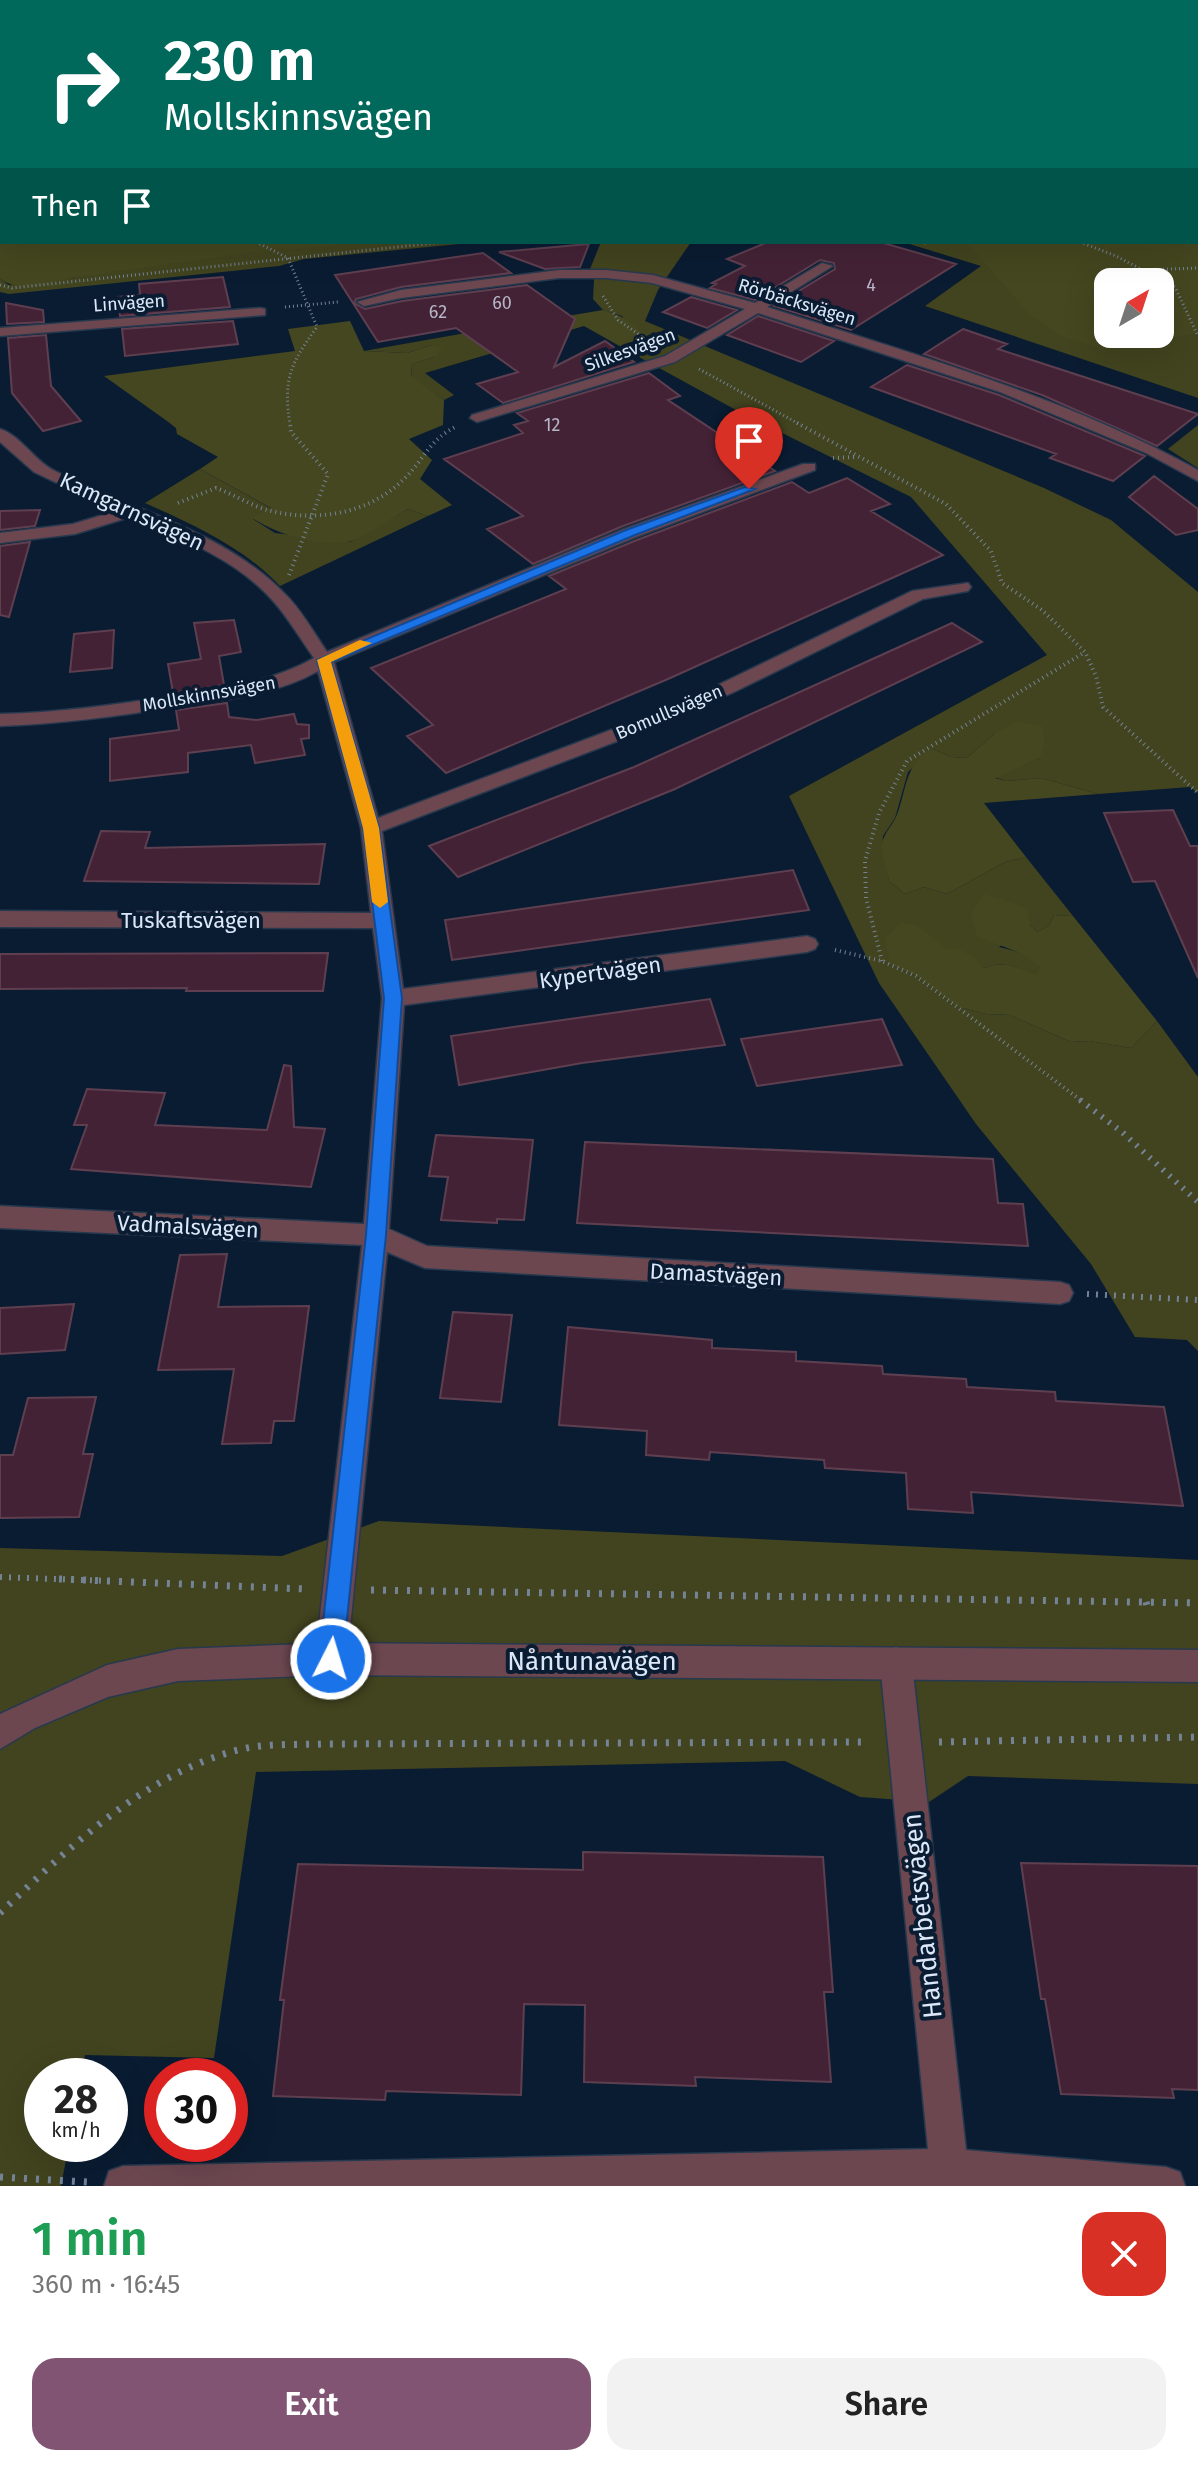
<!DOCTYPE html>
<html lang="en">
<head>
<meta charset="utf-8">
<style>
	body { margin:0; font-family:"Fira Sans",sans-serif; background:#f2f2f2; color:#222; height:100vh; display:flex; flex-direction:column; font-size:30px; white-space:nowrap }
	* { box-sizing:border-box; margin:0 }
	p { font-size:26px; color:#767676 }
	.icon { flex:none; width:44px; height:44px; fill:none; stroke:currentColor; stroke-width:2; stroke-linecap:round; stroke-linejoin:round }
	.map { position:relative; height:2186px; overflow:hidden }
	.panel { display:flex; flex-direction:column; background:#fff; flex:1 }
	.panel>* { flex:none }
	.hud { position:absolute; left:0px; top:0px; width:1198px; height:244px; box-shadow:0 8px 32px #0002; background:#00695c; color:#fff; overflow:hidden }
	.needle { width:52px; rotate:39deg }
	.buttons { position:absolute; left:1094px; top:268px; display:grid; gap:16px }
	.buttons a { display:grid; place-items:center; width:80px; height:80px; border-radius:16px; background:#fff; box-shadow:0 8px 32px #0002; font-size:40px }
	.speed { position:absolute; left:24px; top:2058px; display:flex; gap:16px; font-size:40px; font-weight:700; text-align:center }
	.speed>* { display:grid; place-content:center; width:104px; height:104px; border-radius:50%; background:#fff; box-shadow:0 8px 32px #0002; line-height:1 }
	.speed small { font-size:20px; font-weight:400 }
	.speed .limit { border:12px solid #d22; background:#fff; color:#111 }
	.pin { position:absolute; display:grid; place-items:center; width:68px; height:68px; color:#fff; margin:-82px -34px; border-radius:50% 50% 50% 0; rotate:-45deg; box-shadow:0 0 8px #0007 }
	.pin .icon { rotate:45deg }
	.me { position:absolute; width:88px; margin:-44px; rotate:5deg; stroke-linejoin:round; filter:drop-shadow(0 0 6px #0008) }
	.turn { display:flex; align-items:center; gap:28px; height:168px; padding:0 32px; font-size:36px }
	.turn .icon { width:104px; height:104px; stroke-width:2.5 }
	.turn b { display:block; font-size:56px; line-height:68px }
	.then { display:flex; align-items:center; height:76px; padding:0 32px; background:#0003; gap:16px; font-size:30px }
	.round { display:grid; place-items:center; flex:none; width:84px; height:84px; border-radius:24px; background:#f2f2f2 }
	.headline { display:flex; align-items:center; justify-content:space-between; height:136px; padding:0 32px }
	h1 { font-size:48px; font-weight:600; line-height:60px; color:#1e9e55 }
	.cta { display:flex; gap:16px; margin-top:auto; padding:16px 32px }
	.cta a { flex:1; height:92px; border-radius:24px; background:#805472; color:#fff; font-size:32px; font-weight:600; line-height:92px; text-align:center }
	.cta a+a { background:#f2f2f2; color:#222 }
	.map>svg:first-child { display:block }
</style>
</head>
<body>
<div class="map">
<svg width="1198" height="2186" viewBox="0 0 1198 2186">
	<rect width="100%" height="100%" fill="#0a1c32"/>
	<path fill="#42441f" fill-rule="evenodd" d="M0 0H1198V398L925 306 981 266 903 242H1196V2H2V242H480L304 259 279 266 9 294 0 292V279L9 285 77 277 0 273ZM1108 282H1160V334H1108Z
		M601 242H691L658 290 645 321 1044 488 1111 520 1198 592V793L1190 787 1098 794 1041 778 1006 781 994 777 1040 758 994 734 967 758 951 757 933 749 908 772 895 818 883 836 882 852 888 865 889 881 905 894 924 887 947 894 1005 862 1026 857 1073 916 1054 915 1049 926 1037 932 1030 925 999 947C1017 951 1029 955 1042 968L1036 976C1017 967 1004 960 984 968 953 936 927 954 890 965L916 976 955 1006 986 1014 1010 1015 1071 1042 1089 1041 1131 1048 1157 1021 1198 1077V1351L1187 1340 1135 1337 1091 1264 976 1124 879 983 789 796 1047 655 911 497 736 410 639 357 649 349 622 316 603 310 593 299 594 280 590 269Z
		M466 333 496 352 425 373 454 395 444 400 411 377 412 364 434 357 432 345 407 353 364 351Z
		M1198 425V468L1168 449Z
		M200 469 272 509 253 519 275 533 350 542 408 509 428 516 280 586C243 547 194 525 145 503Z
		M379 1521 1198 1560V1784L968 1776 929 1802 860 1797 785 1761 256 1772 214 2058 85 2055 81 2076H42V2144H69L61 2186H0V1548L282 1556Z"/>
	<path fill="#454720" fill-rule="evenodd" d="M245 0H1198V333L1103 349 1063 337 1029 314 971 247 953 242H1196V2H227ZM1108 282H1160V334H1108Z
		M0 14 2 242H384L254 252 70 278C47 285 22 293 0 279Z
		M603 310C626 317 642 325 649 349L639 357 584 326 496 352 475 342 466 333Z
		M350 321 364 351 407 353 432 345 443 349 434 357 412 364 411 376 444 400 443 425 409 439 432 460 420 479 452 505 428 516 408 509C393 517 362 540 347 542 314 546 279 535 252 518L271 508 200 469 218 457 177 434 176 428 167 421 104 376 295 351 288 329Z
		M1016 721 1042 726 1045 742 1040 758 995 778 1006 781 1041 778 1098 794 984 803 1026 857 1005 862 947 894 924 887 905 894 889 881C888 870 883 862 882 851 880 837 890 829 896 817 907 791 904 762 933 749L951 757 967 758 994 734Z
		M984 894 1027 908 1030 925 1037 932 1049 926 1054 915 1073 916 1157 1021 1131 1048 1089 1041 1071 1042 1010 1015 986 1014 955 1006 916 976 890 965 885 939 901 922 918 926 947 949H958L974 957 984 968C1004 960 1017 967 1036 975L1041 968C1024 950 999 947 977 936L971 915Z"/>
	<path fill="#442236" stroke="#5e3f50" stroke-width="2" d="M768 242H880L956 264 851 330 774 306 835 269 834 263 820 260 755 300 710 288 716 284 712 283 745 266 727 259Z
		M589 244 580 267 545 269 499 252Z
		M483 253 511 273 401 287 356 299 354 303 365 309 402 301 527 285 575 319 554 367 605 341 634 362 503 403 477 384 518 372 456 328 378 342 335 275Z
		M223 277 230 307 120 316 118 297 140 295 139 284Z
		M691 297 737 310 707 328 663 312Z
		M6 303 43 310 44 322 7 324Z
		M758 316 834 341 801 362 727 335Z
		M233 321 238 344 125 356 122 329Z
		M963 329 1007 344 998 349 1198 414 1157 446 1042 395 924 354Z
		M46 335 51 386 81 421 43 431 12 393 8 338Z
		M907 365 999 395 1145 456 1113 481 1050 458 1056 454 871 387Z
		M649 373 680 396 668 400 775 471 623 526 533 564 487 529 523 516 444 459 523 433 514 425 528 421 517 413Z
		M1154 476 1198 509V530L1176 535 1129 497Z
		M847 478 890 504 871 511 943 555 668 679 446 773 407 736 433 725 371 668 566 589 549 576 637 540 792 482 809 493Z
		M40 510 35 526 0 530V511Z
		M30 542 9 617 0 615V546Z
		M234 620 241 652 219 656 224 685 173 693 168 664 201 659 194 623Z
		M952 623 982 642 675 789 458 877 429 846 634 767Z
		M114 630 112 668 70 672 74 634Z
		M227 703 229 717 257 720 294 714 297 724 309 725V738L301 739 305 755 255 763 251 745 188 753V772L110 781V739L179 730 176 710Z
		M1173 810 1190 846H1198V978L1155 881 1133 882 1104 813Z
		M101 831 150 832 145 848 325 844 319 884 84 881Z
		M793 870 809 910 452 960 445 920Z
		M328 953 323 991H186L187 988 0 989V954Z
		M710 999 725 1045 582 1063 459 1085 451 1036Z
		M882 1019 902 1065 757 1086 741 1039Z
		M284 1065 291 1066 294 1127 325 1129 311 1187 71 1169 87 1125H74L87 1089 165 1093 155 1125 267 1130Z
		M436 1135 533 1140 524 1220 497 1219V1223L441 1220 448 1177 429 1176Z
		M585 1142 993 1159 998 1203 1023 1204 1028 1246 577 1223Z
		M227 1254 218 1307 309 1306 294 1421H274L271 1443 222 1444 234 1369 158 1370 180 1255Z
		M74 1304 65 1350 0 1354V1308Z
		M453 1312 512 1315 501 1402 440 1398Z
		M568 1327 712 1340V1348L796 1352V1361L882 1366 883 1374 966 1379 967 1387 1055 1392 1056 1401 1164 1407 1183 1506 971 1492 973 1513 908 1509 906 1473 825 1468 824 1460 710 1452 709 1460 646 1455 647 1431 559 1425Z
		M96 1397 83 1454H93L79 1517 0 1518V1455H13L28 1398Z
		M583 1852 823 1857 833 1992H824L831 2082 695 2077 696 2086 584 2082 585 2005 524 2004 521 2095 386 2091 385 2100 273 2096 284 2000H280L298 1864 583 1870Z
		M1021 1863 1198 1866V2090L1172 2089 1174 2098 1061 2094 1045 1999H1041Z"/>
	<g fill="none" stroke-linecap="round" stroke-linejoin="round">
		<g stroke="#27394e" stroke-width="3">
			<path id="minor" d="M822 263 833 266 767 307C913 354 1063 396 1198 470V481L1146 453 1000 392 758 313 675 362 477 422 470 418 472 415 665 356 745 309 652 283 606 278H559L401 298 364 306 357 302 401 290 559 270H606L653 275 755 303Z
				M260 308 265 309V315L0 336V328Z
				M0 429C20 435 34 460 53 470 130 509 222 530 284 593 301 609 314 633 327 652L624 529 803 464H815V470L636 537 334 662 378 818 640 719 720 684 912 591 968 583 971 587 968 591 923 599 734 692 654 727 382 831 403 989 807 936 815 939 818 944 815 949 807 952 404 1005 389 1229 427 1246 1060 1282 1069 1285 1073 1293 1069 1301 1060 1304 425 1268 387 1252 347 1659 342 1670 331 1675 320 1670 315 1659 362 1245 0 1228V1206L364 1224 382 998 373 928 0 927V911L371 913 361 828 318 671C276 695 224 700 176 707 117 716 60 724 0 726V714C56 713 110 705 166 697 217 689 268 684 314 658 301 640 289 619 274 602 238 560 180 537 130 517L75 534 0 543V533L73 524 116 511 34 472 0 442Z
				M896 1647 907 1652 912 1663 966 2150 1166 2167 1180 2172 1185 2186H104L109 2171 123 2166 928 2149 880 1663 885 1652Z"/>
		</g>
		<g stroke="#27394e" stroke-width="3">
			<path id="tertiary" d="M331 1643 1198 1650V1682L331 1675 178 1681 108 1697 35 1728 0 1749V1714L107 1665 178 1649Z"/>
		</g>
		<path stroke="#748396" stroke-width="2" stroke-dasharray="1 3" stroke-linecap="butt" d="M1065 0 1080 2
			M306 2 324 0"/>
		<path stroke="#748396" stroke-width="3" stroke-dasharray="1 3" stroke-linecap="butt" d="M256 242 288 258 317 327C290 365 283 378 290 425
			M921 242 928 244
			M1080 242 1116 256 1175 287 1198 336
			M1143 270 1198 268
			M0 285 12 288 444 242
			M603 296 618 320 648 341
			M285 307 338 302
			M699 369 801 425"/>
		<path stroke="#748396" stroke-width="4" stroke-dasharray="1 4" stroke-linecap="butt" d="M797 423 946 504 991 551 1002 583 1042 610 1085 652 1096 676 1103 707 1198 793
			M833 458 855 457
			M178 503 216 488C233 494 250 505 267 510 316 523 370 514 405 478 426 457 429 440 457 426
			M289 575 328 474 291 432 290 423
			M835 950 882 961 916 976 1083 1102
			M882 961 866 898 865 861 879 813 907 761 1085 652"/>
		<path stroke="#748396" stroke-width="6" stroke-dasharray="2 7" stroke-linecap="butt" d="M1080 1100 1122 1132 1198 1202
			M1087 1294 1198 1300
			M0 1577 110 1581"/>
		<path stroke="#748396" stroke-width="7" stroke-dasharray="3 9" stroke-linecap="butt" d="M59 1579 305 1589
			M371 1590 1198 1603
			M1146 1602 1149 1613
			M939 1742 1198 1737
			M0 1913C69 1848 146 1772 242 1749 268 1743 296 1745 322 1744L869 1742
			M0 2177 87 2182"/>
		<use href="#minor" fill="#6c4750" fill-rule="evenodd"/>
		<use href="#tertiary" fill="#6c4750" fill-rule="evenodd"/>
	</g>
	<path fill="#1a73e8" stroke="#114b97" stroke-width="2" d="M745 487 755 489 635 535 331 662 379 828 402 998 386 1235 343 1659 339 1667 331 1671 323 1667 319 1659 366 1235 384 998 363 828 317 660 626 530Z"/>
	<path fill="#f59e0b" d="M360 640 372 643 331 662 379 828 388 902 380 908 372 902 363 828 317 660Z"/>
	<g text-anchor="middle" stroke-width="8" stroke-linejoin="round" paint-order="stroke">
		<g font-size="18" fill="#b6b6c8">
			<text x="871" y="291">4</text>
			<text x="502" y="309">60</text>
			<text x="438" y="318">62</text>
			<text x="552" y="431">12</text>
		</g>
		<g font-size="18" fill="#dce8f8" stroke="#0a1c32">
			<text transform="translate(797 302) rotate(17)" y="6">Rörbäcksvägen</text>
			<text transform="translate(129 303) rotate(-4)" y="6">Linvägen</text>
			<text transform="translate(630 350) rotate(-20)" y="6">Silkesvägen</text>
			<text transform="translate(209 694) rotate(-10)" y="6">Mollskinnsvägen</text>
			<text transform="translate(669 712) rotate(-23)" y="6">Bomullsvägen</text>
		</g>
		<g font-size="22" fill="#dce8f8" stroke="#0a1c32">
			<text transform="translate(132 511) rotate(25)" y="8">Kamgarnsvägen</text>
			<text x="191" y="928">Tuskaftsvägen</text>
			<text transform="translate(600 972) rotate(-8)" y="8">Kypertvägen</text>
			<text transform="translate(188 1226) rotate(3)" y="8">Vadmalsvägen</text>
			<text transform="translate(716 1274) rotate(3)" y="8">Damastvägen</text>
		</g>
		<g font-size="26" fill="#dce8f8" stroke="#0a1c32">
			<text x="592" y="1670">Nåntunavägen</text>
			<text transform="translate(922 1916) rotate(-96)" y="9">Handarbetsvägen</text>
		</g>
	</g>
</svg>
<div class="buttons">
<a><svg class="needle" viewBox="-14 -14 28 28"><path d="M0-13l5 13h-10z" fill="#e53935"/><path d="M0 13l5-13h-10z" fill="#767676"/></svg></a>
</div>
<div class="speed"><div>28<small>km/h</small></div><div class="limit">30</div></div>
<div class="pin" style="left:749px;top:489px;background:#d93025"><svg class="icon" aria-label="arrive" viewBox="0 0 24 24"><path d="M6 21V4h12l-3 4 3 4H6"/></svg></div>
<svg class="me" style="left:331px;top:1659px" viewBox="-20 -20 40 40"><circle r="17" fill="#1a73e8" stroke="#fff" stroke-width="3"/><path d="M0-11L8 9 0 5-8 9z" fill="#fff"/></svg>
<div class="hud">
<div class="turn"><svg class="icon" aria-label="right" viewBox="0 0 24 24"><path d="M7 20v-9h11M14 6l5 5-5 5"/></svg><div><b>230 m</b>Mollskinnsvägen</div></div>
<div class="then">Then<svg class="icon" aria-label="arrive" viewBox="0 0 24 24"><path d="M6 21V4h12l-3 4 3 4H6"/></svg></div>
</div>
</div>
<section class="panel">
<div class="headline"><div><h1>1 min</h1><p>360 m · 16:45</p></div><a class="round" style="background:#d93025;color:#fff"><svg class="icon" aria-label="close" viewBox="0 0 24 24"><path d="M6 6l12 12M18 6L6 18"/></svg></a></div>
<div class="cta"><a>Exit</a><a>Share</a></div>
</section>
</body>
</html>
